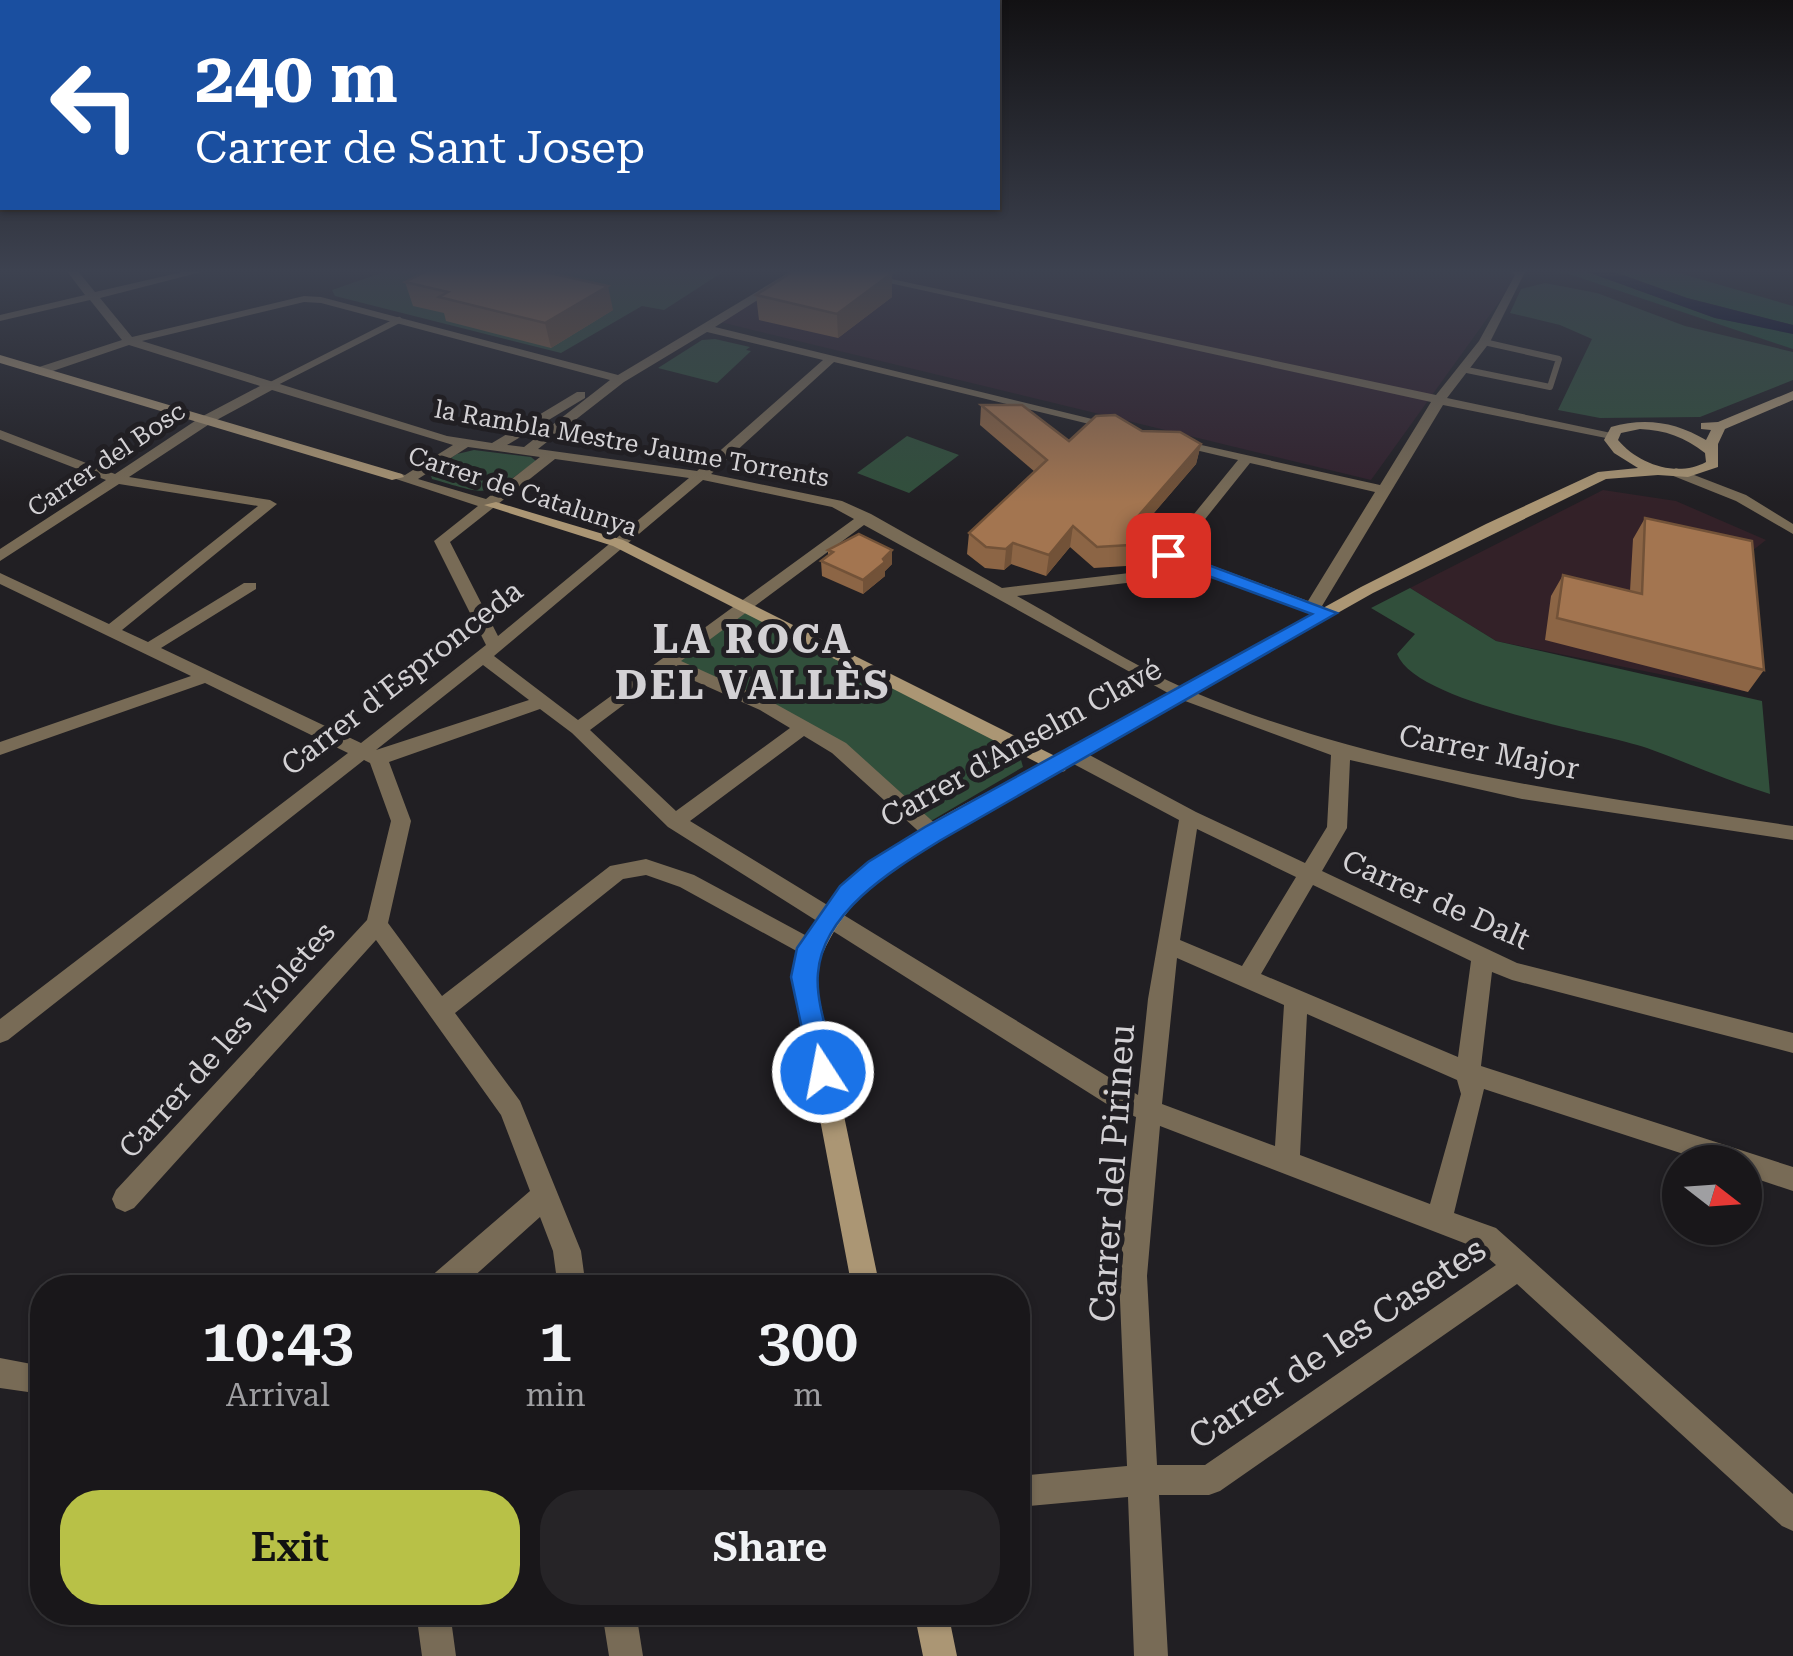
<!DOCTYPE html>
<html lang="en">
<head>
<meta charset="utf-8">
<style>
	body { margin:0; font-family:"Roboto Serif",serif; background:#262427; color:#f1f3f6; height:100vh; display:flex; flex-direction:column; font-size:38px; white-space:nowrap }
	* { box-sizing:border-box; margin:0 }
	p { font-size:32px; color:#9f9fa2 }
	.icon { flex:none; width:55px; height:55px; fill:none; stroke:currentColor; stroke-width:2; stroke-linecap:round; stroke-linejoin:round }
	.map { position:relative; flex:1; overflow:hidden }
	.side { position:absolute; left:30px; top:1275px; width:1000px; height:350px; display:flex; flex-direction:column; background:#19171a; border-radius:40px; box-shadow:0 2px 8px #0004,0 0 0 2px #373639 }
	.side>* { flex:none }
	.banner { position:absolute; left:0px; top:0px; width:1000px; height:210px; box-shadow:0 2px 8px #0004,0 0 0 2px #373639; background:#1a4fa0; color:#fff; overflow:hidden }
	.needle { width:65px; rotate:107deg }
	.buttons { position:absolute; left:1662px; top:1145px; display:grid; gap:20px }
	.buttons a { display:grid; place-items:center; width:100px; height:100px; border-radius:50%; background:#19171a; box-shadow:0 2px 8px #0004,0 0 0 2px #373639; font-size:50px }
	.pin { position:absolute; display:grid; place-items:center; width:85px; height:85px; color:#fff; margin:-42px; border-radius:20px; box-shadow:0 5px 15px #0006 }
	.me { position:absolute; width:110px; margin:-55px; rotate:349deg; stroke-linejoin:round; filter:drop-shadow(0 0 8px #0008) }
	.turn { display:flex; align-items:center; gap:35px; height:210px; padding:0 30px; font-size:45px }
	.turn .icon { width:130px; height:130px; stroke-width:2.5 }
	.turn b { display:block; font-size:70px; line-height:85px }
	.eta { display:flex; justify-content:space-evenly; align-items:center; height:170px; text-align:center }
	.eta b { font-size:60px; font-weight:600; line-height:70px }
	.action { display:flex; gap:20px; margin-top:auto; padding:20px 30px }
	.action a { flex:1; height:115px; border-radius:40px; background:#b8c147; color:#111; font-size:40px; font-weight:600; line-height:115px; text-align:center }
	.action a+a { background:#262427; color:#f1f3f6 }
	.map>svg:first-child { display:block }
</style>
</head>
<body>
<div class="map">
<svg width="1793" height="1656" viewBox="0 0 1793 1656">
	<rect width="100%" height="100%" fill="#211f23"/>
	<path fill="#31212c" d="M800 270H1522L1371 480 720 322Z"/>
	<path fill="#332128" d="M1603 490 1676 501 1766 540 1738 562 1748 692 1496 641 1410 588Z"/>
	<path fill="#314f3b" d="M390 270H726L664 310 642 306 561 353 335 296 332 290Z
		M1545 283 1597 293 1685 326 1793 352V380L1700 417 1600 418 1558 410 1592 339 1560 325 1510 313 1521 289Z
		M715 339 750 347 746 350 751 351 717 383 658 368 702 340Z
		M907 436 959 455 909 493 857 473Z
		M474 450 531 457 536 461C486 498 491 496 432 479L430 472 457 454Z
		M1410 588 1496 641 1762 701 1770 794C1728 781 1688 763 1647 748 1598 731 1417 704 1397 654L1415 634 1371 608Z
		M745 609 1018 749 1023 767 924 825 839 748 674 659Z"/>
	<path fill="#1f5435" d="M1540 270H1582L1715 318 1784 331 1793 334V349L1569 274Z
		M1609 270H1669L1793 306V325L1687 298Z"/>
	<path fill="#000426" d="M1582 270H1609L1687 298 1793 325V334L1715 318Z"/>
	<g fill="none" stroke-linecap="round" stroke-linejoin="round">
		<path stroke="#786b56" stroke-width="6" d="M1462 369 1550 387 1559 359 1484 342
			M271 385 399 320"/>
		<path fill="#786b56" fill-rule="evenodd" d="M66 270H77L95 292 191 270H209L100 298 132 337 304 296 321 297 618 375 793 270H805L715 327 1125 427 1118 431 834 362 711 474 842 501 871 514 1002 588 1138 572 1163 552 1238 460 1170 444V438L1380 485 1431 402 830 270H849L1436 395 1479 341 1515 275 1509 270 1525 272 1490 342 1447 398 1616 434V440L1443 405 1322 606 1329 611 1327 615 1306 611 1170 561 1143 581 1017 596C1072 626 1134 667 1191 691 1382 771 1589 795 1793 826V840L1522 799 1350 760 1347 828 1322 871 1517 963 1793 1033V1053L1512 980 1492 972 1481 1066 1793 1167V1191L1745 1175V1162H1708L1484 1089 1454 1213 1496 1228 1793 1494V1531L1782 1526 1517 1284 1220 1491 1209 1495H1159L1168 1656H1134L1128 1497 1018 1507V1476L1127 1466 1119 1276 1136 1117 1113 1108 668 827 572 733 540 709 389 762 411 821 388 923 442 996 610 866 646 859 694 875 818 942 821 948 818 954 810 957 802 954 680 887 646 875 623 879 455 1013 520 1101 581 1251 586 1288H558L553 1251 540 1217 461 1288H425L429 1278 530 1191 501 1115 376 940 134 1208 125 1212 116 1208 112 1199 116 1190 367 920 391 821 370 763 364 760 8 1040 0 1043V1019L348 753 205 683 0 755V742L191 676 0 584V573L109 624 258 506 119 484 0 561V549L106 480 0 439V430L115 474 201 417 260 386 129 345 44 374H36V368L122 340 90 300 0 321V315L85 295ZM304 302 321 303 610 380 524 447 507 445 585 398V392H577L492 443 447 436 142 341ZM707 332 823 360 697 471 538 449 624 382ZM272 390 453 445 405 475 397 473 390 477 478 506 434 541 486 645 361 743 161 648 256 589V583H244L148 642 122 630 277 504 270 500 129 477 211 423ZM468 447 540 457 486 499 418 479ZM555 459 689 478 498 636 450 542ZM1250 463 1375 492 1308 601 1178 553ZM703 480 832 507 854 519 578 720 494 656ZM864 525 1177 698 1331 755 1327 827 1305 863 1196 812 1082 751 1075 749 1066 756 1068 761 1179 820 1148 999 1138 1095 690 821 804 736 832 753 926 838H940L943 833 940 828 846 743 772 702 681 661ZM483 665 529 700 376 750ZM670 670 760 710 790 728 676 811 590 730ZM1197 829 1296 877 1242 966 1180 940ZM1313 885 1471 961 1458 1057 1261 974ZM1177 958 1284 1005 1275 1146 1162 1104ZM1307 1014 1457 1080 1461 1094 1430 1204 1300 1155ZM1160 1126 1477 1248 1496 1265 1205 1465H1157L1147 1276Z
			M1676 468 1746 495 1793 524V534L1736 501 1671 475 1669 472Z
			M0 1358 42 1366V1394L0 1388Z
			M416 1612H450L456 1656H422Z
			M602 1612H636L643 1656H609Z"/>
		<path fill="#ab9674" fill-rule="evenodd" d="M0 355 402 474 404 477 392 480 0 363Z
			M1793 391V400L1725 429 1718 444V467L1688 477 1658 475 1606 479 1373 593 1067 766 1065 771C1041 776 1017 795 996 807 921 849 839 887 815 977L880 1288H852L793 977C825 862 944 818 1040 764L613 546 484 505 496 502 623 540 1055 756 1361 587 1486 524 1598 472 1638 468 1614 453 1604 440 1611 427C1645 417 1676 422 1706 440L1711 430 1701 429V423L1718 422ZM1640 429C1665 430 1685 437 1705 453L1706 462C1677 478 1638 464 1618 440L1621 433Z
			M914 1612H948L957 1656H923Z"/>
	</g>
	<path fill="#8c6545" d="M405 282 613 310 551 348 446 321 444 313 413 306Z
		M756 295 892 297 838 338 759 320Z
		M981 405 1069 441 1142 431 1201 444 1196 464 1140 529 1144 533 1140 554 1126 566 1094 568 1070 547 1046 576 1011 564 1004 570 985 568 967 554 969 533 1035 472 980 425Z
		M1645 518 1764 670 1748 692 1545 640 1551 596 1563 575 1630 591 1633 539Z
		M828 550H892V564L885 571V576L863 594 822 576 821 561 828 556Z"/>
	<path fill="#725238" d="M892 273V297L838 338 837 314Z
		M608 286 613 310 551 348 545 323Z
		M1201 444 1196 464 1129 542 1133 522Z
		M1073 526 1070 547 1046 576 1049 555Z
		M1144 533 1140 554 1126 566 1130 545Z
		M1013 543 1011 564 1004 570 1006 549Z
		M892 550V564L885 571V576L863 594V580Z"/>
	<path fill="#a37550" stroke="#725238" stroke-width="2.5" d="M429 270H536L608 286 545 323 439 297 448 292 405 282Z
		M795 270H877L892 273 837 314 756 295Z
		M981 405H1022L1069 441 1096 416 1115 415 1142 431 1180 432 1201 444 1133 522 1144 533 1130 545 1097 547 1073 526 1049 555 1013 543 1006 549 986 547 969 533 1047 460Z
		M1645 518 1752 541 1764 670 1557 618 1563 575 1642 594Z
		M859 534 892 550 883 559 885 562 863 580 821 561 833 552 828 550Z"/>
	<linearGradient id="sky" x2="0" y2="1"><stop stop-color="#121113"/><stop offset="0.54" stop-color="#3d4250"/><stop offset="1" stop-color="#3d4250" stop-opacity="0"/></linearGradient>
	<rect width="1793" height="502" fill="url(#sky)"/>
	<path fill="#1a73e8" stroke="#114b97" stroke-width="2.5" d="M1168 550 1337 613 941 840C894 869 823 911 818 973 815 1003 831 1042 837 1072L833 1081 823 1085 813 1081 791 977 797 948 840 886 868 862 925 827 1312 614 1162 559 1159 555Z"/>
	<g text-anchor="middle" stroke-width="10" stroke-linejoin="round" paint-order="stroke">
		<g font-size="25" fill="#d3d1d4" stroke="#211f23">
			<text transform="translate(632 443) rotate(10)" y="9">la Rambla Mestre Jaume Torrents</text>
			<text transform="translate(106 459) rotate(-34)" y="9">Carrer del Bosc</text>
			<text transform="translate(523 491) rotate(18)" y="9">Carrer de Catalunya</text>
		</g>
		<g font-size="30" fill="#d3d1d4" stroke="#211f23">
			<text transform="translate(402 678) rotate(-38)" y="10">Carrer d'Espronceda</text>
			<text transform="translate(1021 743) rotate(-29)" y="10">Carrer d'Anselm Clavé</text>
			<text transform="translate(1489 752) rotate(11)" y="10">Carrer Major</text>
			<text transform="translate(1436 900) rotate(24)" y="10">Carrer de Dalt</text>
			<text transform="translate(227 1040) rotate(-48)" y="10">Carrer de les Violetes</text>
		</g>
		<g font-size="35" fill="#d3d1d4" stroke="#211f23">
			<text transform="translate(1112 1173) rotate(-86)" y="12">Carrer del Pirineu</text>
			<text transform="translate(1337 1343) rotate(-34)" y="12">Carrer de les Casetes</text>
		</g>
		<g font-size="40" font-weight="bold" letter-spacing="2.5" fill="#d3d1d4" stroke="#211f23">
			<text x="753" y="653">LA ROCA<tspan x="753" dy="46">DEL VALLÈS</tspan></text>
		</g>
	</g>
</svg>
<div class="buttons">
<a><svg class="needle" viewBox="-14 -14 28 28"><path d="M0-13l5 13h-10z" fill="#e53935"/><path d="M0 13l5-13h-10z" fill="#9f9fa2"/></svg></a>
</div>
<div class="pin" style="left:1168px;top:555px;background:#d93025"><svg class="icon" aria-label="arrive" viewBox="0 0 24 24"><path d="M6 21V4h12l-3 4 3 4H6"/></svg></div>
<svg class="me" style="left:823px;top:1072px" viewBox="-20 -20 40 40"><circle r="17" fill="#1a73e8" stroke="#fff" stroke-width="3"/><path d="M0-11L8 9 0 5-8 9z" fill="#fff"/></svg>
<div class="banner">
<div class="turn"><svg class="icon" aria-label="left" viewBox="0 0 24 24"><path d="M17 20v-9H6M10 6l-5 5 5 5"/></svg><div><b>240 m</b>Carrer de Sant Josep</div></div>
</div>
<section class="side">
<div class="eta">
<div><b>10:43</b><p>Arrival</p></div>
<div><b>1</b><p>min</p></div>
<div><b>300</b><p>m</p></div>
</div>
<div class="action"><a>Exit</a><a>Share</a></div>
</section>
</div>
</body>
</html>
